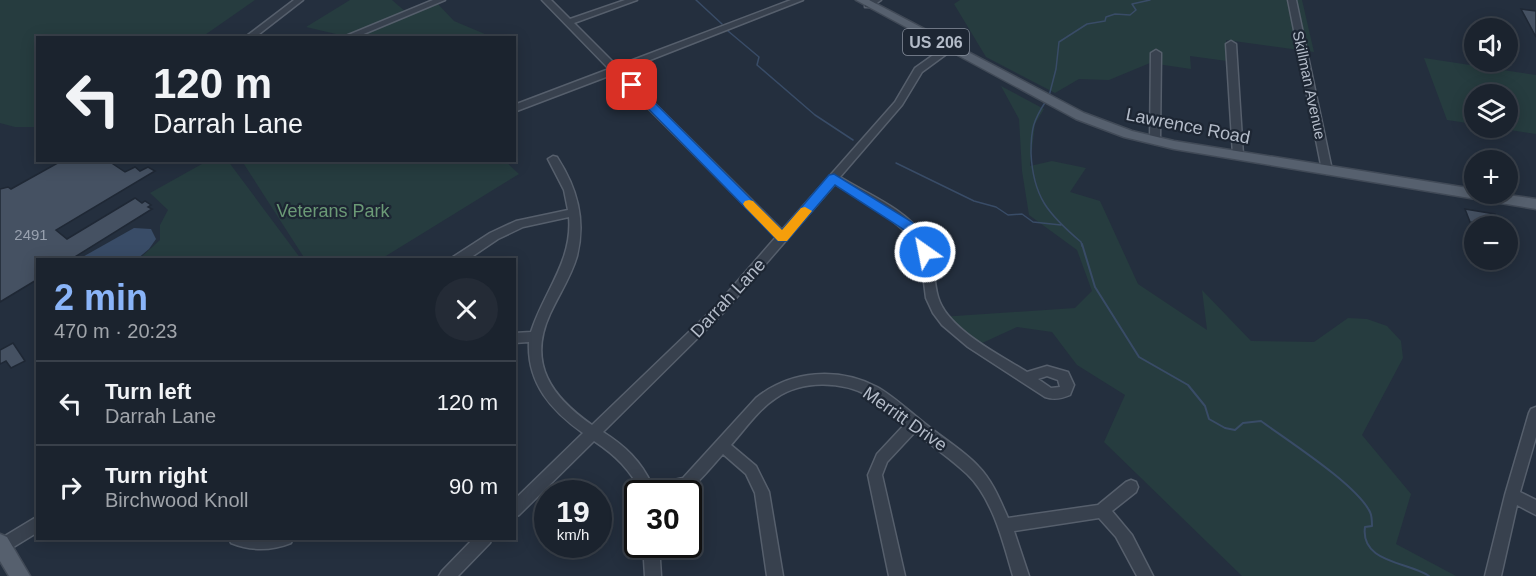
<!DOCTYPE html>
<html lang="en">
<head>
<meta charset="utf-8">
<style>
	body { margin:0; font-family:Helvetica,sans-serif; background:#242b36; color:#f1f3f6; height:100vh; display:flex; flex-direction:column; font-size:22px; white-space:nowrap }
	* { box-sizing:border-box; margin:0 }
	p { font-size:20px; color:#a0a4aa }
	.icon { flex:none; width:33px; height:33px; fill:none; stroke:currentColor; stroke-width:2; stroke-linecap:round; stroke-linejoin:round }
	.map { position:relative; flex:1; overflow:hidden }
	.sheet { position:absolute; left:36px; top:258px; width:480px; height:282px; display:flex; flex-direction:column; background:#1b232e; border-radius:0px; box-shadow:0 3px 15px #0003,0 0 0 2px #39404a }
	.sheet>* { flex:none }
	.hud { position:absolute; left:36px; top:36px; width:480px; height:126px; border-radius:0px; box-shadow:0 3px 15px #0003,0 0 0 2px #39404a; background:#1b232e; color:#f1f3f6; overflow:hidden }
	.controls { position:absolute; left:1464px; top:18px; display:grid; gap:12px }
	.controls a { display:grid; place-items:center; width:54px; height:54px; border-radius:50%; background:#1b232e; box-shadow:0 3px 15px #0003,0 0 0 2px #39404a; font-size:30px }
	.speed { position:absolute; left:534px; top:480px; display:flex; gap:12px; font-size:30px; font-weight:700; text-align:center }
	.speed>* { display:grid; place-content:center; width:78px; height:78px; border-radius:50%; background:#1b232e; box-shadow:0 3px 15px #0003,0 0 0 2px #39404a; line-height:1 }
	.speed small { font-size:15px; font-weight:400 }
	.speed .limit { border:3px solid #111; border-radius:9px; background:#fff; color:#111 }
	.pin { position:absolute; display:grid; place-items:center; width:51px; height:51px; color:#fff; margin:-26px; border-radius:12px; box-shadow:0 3px 9px #0006 }
	.me { position:absolute; width:66px; margin:-33px; rotate:327deg; stroke-linejoin:round; filter:drop-shadow(0 0 4px #0008) }
	.turn { display:flex; align-items:center; gap:21px; height:126px; padding:0 18px; font-size:27px }
	.turn .icon { width:78px; height:78px; stroke-width:2.5 }
	.turn b { display:block; font-size:42px; line-height:51px }
	.round { display:grid; place-items:center; flex:none; width:63px; height:63px; border-radius:32px; background:#242b36 }
	.headline { display:flex; align-items:center; justify-content:space-between; height:102px; padding:0 18px }
	h1 { font-size:36px; font-weight:800; line-height:45px; color:#8ab4f8 }
	ul { padding:0; list-style:none }
	li { display:flex; align-items:center; gap:18px; height:84px; padding:0 18px; border-top:2px solid #39404a }
	li div { flex:1 }
	li b { display:block; font-size:22px }
	li em { font-style:normal }
	.map>svg:first-child { display:block }
</style>
</head>
<body>
<div class="map">
<svg width="1536" height="576" viewBox="0 0 1536 576">
	<rect width="100%" height="100%" fill="#242f3e"/>
	<path fill="#263c3f" d="M0 0H255L202 37 38 38 37 127H15L0 123Z
		M350 0H392L407 13 436 2 454 21 492 37H340L336 34 306 27Z
		M960 0H1302L1314 52 1226 40 1227 61 1190 56 1191 69 1150 63 1109 80 1079 79 1055 93 986 57 954 4Z
		M1424 58 1536 75V134L1497 128H1508V94H1474V124L1447 120Z
		M1001 86 1044 109 1035 124 1030 166 1052 161 1086 168 1070 192 1100 201 1138 284 1207 330 1202 290 1251 341 1314 342 1348 318 1367 319 1387 326 1401 341 1403 358 1362 435 1411 494 1396 544 1456 576H1242L1104 442 1125 395 1077 365 1052 332 1017 327 980 344 940 317 1075 308 1092 291 1077 250 1029 215 1022 171 1019 119Z
		M209 160 228 161 301 259H139L160 240V225L168 210 150 193Z
		M504 160 519 174 381 259H305L242 161Z"/>
	<path fill="#394c67" d="M134 228 151 229 156 239 149 249 137 259H79Z"/>
	<g fill="none" stroke-linecap="round" stroke-linejoin="round">
		<path stroke="#394c67" stroke-width="1.5" d="M696 0 722 24
			M728 31 759 57 757 65 815 115 853 140
			M1049 96 1056 69 1059 42 1087 24 1105 21 1106 17 1115 14 1130 15 1136 10 1132 4 1150 0
			M1046 101C1033 121 1031 129 1031 153 1033 197 1048 214 1081 242L1082 246
			M896 163 974 201 996 207 1008 215 1022 214 1033 222 1061 225"/>
		<path stroke="#394c67" stroke-width="2" d="M1082 244 1095 287 1139 357 1188 385 1205 406 1209 419 1225 428 1235 430 1243 423 1261 421C1288 441 1356 484 1370 512 1372 516 1372 521 1372 526L1365 527C1360 563 1409 562 1429 576"/>
	</g>
	<path fill="#455162" stroke="#1f2835" stroke-width="1.5" d="M1521 9 1536 11V37Z
		M63 160H107L125 172 135 167 140 171 148 167 155 171 56 230 67 239 135 198 142 203 145 201 151 205 148 207 152 209 70 260H38V279L0 302V189L8 187 11 189Z
		M1465 209 1495 214 1501 226 1492 224 1493 226H1483L1481 223 1470 222Z
		M13 343 25 361 11 368 6 361 0 364V350Z"/>
	<g fill="none" stroke-linecap="round" stroke-linejoin="round">
		<g stroke="#565f6c" stroke-width="3">
			<path id="minor" d="M294 0H303L254 38H244Z
				M433 0H445L354 38H341Z
				M542 0H551L570 19 625 0H637L574 23 617 66 791 0H803L622 71 782 230 895 102 915 68 946 46H952V50L922 72 902 105 840 177C867 194 904 208 923 235 936 254 932 276 938 297 947 329 1000 355 1027 372L1047 366 1068 372 1074 385 1070 395C1061 399 1054 400 1045 397L968 347 942 325 933 313 926 298 921 258 914 239 887 216 835 184 724 312 603 432C625 446 641 461 652 485L683 478 756 398C791 370 838 367 877 387 895 397 912 414 928 426 944 439 964 451 978 466 992 480 1000 500 1008 518L1098 505 1126 482 1131 480 1136 482 1138 487 1136 492 1112 511 1132 535 1153 576H1137L1116 537 1099 518 1014 531 1029 576H1013C1003 542 993 499 967 474 951 459 932 446 915 432L887 462 882 475 905 576H889L868 475 877 454 905 424C893 415 882 403 869 396 842 381 802 380 776 398 759 409 745 429 731 445L756 466 769 492 783 576H767L755 493 746 474 723 454C689 492 693 494 642 494 631 470 615 455 594 441L519 515 514 517V500L583 433C552 411 527 384 529 342L514 343V333L531 332C543 293 573 261 569 217L523 227 498 239 467 260H451L453 257 490 233 516 221 568 210 564 190 548 159 553 156 557 157C577 188 586 219 577 256 571 277 559 294 550 314 527 364 552 397 592 425L716 306 776 237 614 74 514 112V105L609 69ZM1047 376 1058 380 1060 387 1051 388 1038 379Z
				M871 0H881L871 7H865V3Z
				M1288 0H1296L1332 170 1327 174 1322 170Z
				M1231 41 1236 44 1243 155 1238 158 1233 155 1226 44Z
				M1156 50 1161 53 1160 141 1155 144 1150 141 1151 53Z
				M1536 407V437L1520 492 1536 500V515L1517 505 1501 576H1485L1505 495 1529 413 1531 409Z
				M38 516V532L7 551 0 552V539Z
				M229 538H293L291 543C271 551 251 551 231 543Z
				M474 538H492L490 543 458 576H439L442 571Z
				M643 544H659L661 576H645Z"/>
		</g>
		<g stroke="#414a57" stroke-width="3">
			<path id="major" d="M856 0H869L1084 113 1132 131 1174 141 1474 189V194H1500L1536 199V209L1174 149 1124 137 1076 119Z
				M0 534 7 537 30 576H9L0 561Z"/>
		</g>
		<use href="#minor" fill="#38414e" fill-rule="evenodd"/>
		<use href="#major" fill="#56606e" fill-rule="evenodd"/>
	</g>
	<path fill="#1a73e8" stroke="#114b97" stroke-width="1.5" d="M632 82 635 83 782 230 829 175 834 174 912 222 924 235 932 252 930 255H921L914 240 903 229 835 185 787 241H778L628 88 626 85Z"/>
	<path fill="#f59e0b" d="M749 200 753 201 782 230 801 208 805 207 812 211 787 241H778L745 207 743 204 745 201Z"/>
	<g text-anchor="middle" stroke-width="4.5" stroke-linejoin="round" paint-order="stroke">
		<g font-size="15" fill="#b4bcc9" stroke="#1d2633">
			<text transform="translate(1309 85) rotate(78)" y="5">Skillman Avenue</text>
		</g>
		<g font-size="15" fill="#98a1af">
			<text x="31" y="240">2491</text>
		</g>
		<rect fill="#1d2633" stroke="#878f9c" stroke-width="1.5" x="903" y="29" width="66" height="26" rx="4.5"/>
		<g font-size="16" font-weight="bold" fill="#b4bcc9">
			<text x="936" y="48">US 206</text>
		</g>
		<g font-size="18" fill="#b4bcc9" stroke="#1d2633">
			<text transform="translate(1188 126) rotate(11)" y="6">Lawrence Road</text>
			<text transform="translate(728 298) rotate(-47)" y="6">Darrah Lane</text>
			<text transform="translate(905 419) rotate(35)" y="6">Merritt Drive</text>
		</g>
		<g font-size="18" fill="#6b9a76" stroke="#1d2633">
			<text x="333" y="217">Veterans Park</text>
		</g>
	</g>
</svg>
<div class="controls">
<a><svg class="icon" aria-label="sound" viewBox="0 0 24 24"><path d="M4 9h4l5-4v14l-5-4H4zM17 9q2 3 0 6"/></svg></a>
<a><svg class="icon" aria-label="layers" viewBox="0 0 24 24"><path d="M12 4l9 5-9 5-9-5zM3 14l9 5 9-5"/></svg></a>
<a>+</a>
<a>−</a>
</div>
<div class="speed"><div>19<small>km/h</small></div><div class="limit">30</div></div>
<div class="pin" style="left:632px;top:85px;background:#d93025"><svg class="icon" aria-label="arrive" viewBox="0 0 24 24"><path d="M6 21V4h12l-3 4 3 4H6"/></svg></div>
<svg class="me" style="left:925px;top:252px" viewBox="-20 -20 40 40"><circle r="17" fill="#1a73e8" stroke="#fff" stroke-width="3"/><path d="M0-11L8 9 0 5-8 9z" fill="#fff"/></svg>
<div class="hud">
<div class="turn"><svg class="icon" aria-label="left" viewBox="0 0 24 24"><path d="M17 20v-9H6M10 6l-5 5 5 5"/></svg><div><b>120 m</b>Darrah Lane</div></div>
</div>
<section class="sheet">
<div class="headline"><div><h1>2 min</h1><p>470 m · 20:23</p></div><a class="round"><svg class="icon" aria-label="close" viewBox="0 0 24 24"><path d="M6 6l12 12M18 6L6 18"/></svg></a></div>
<ul>
<li><svg class="icon" aria-label="left" viewBox="0 0 24 24"><path d="M17 20v-9H6M10 6l-5 5 5 5"/></svg><div><b>Turn left</b><p>Darrah Lane</p></div><em>120 m</em></li>
<li><svg class="icon" aria-label="right" viewBox="0 0 24 24"><path d="M7 20v-9h11M14 6l5 5-5 5"/></svg><div><b>Turn right</b><p>Birchwood Knoll</p></div><em>90 m</em></li>
</ul>
</section>
</div>
</body>
</html>
